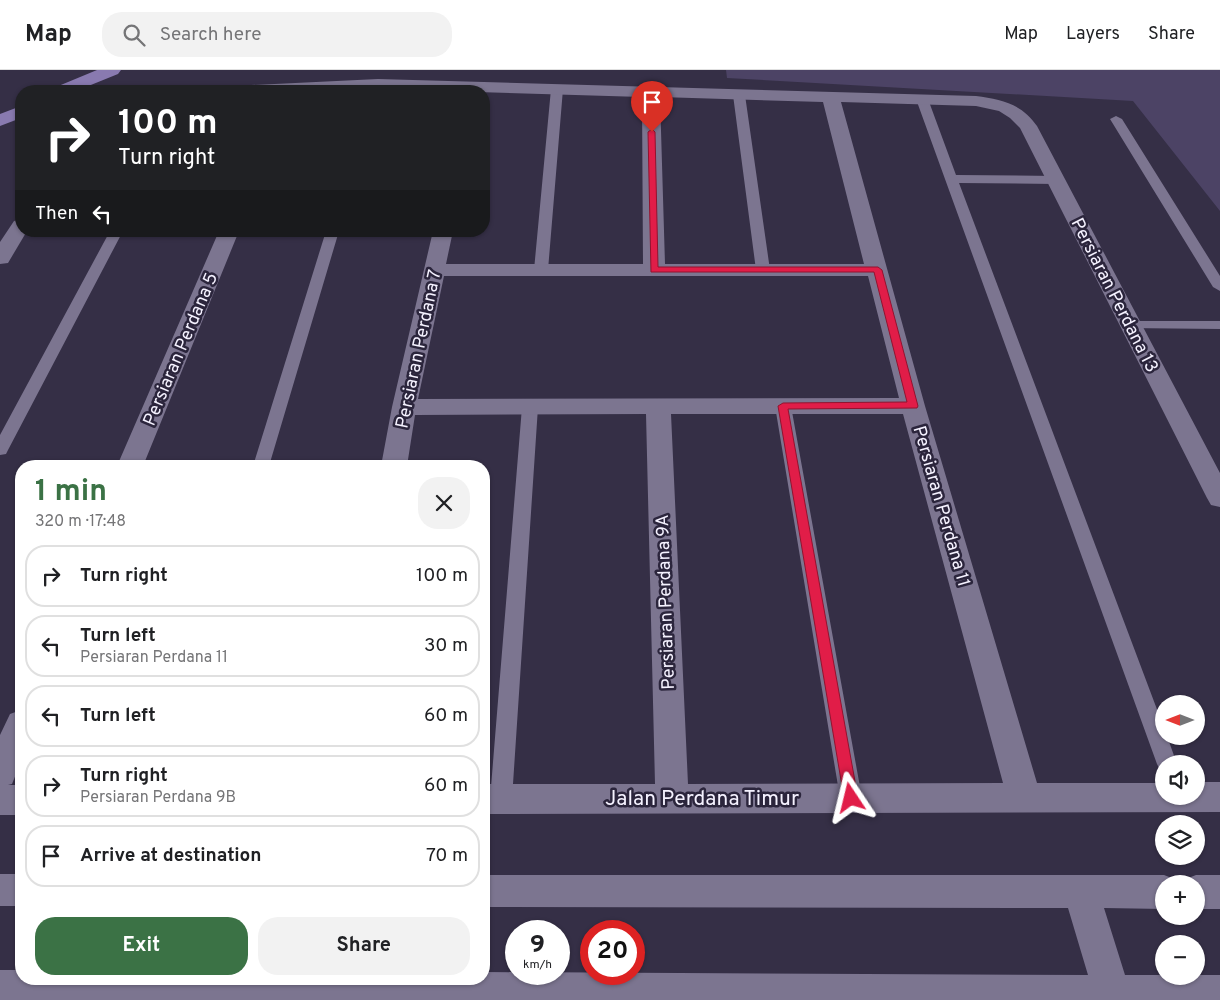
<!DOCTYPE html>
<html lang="en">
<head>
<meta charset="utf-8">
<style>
	body { margin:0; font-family:Overpass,sans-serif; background:#f2f2f2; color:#202124; height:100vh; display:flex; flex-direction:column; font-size:19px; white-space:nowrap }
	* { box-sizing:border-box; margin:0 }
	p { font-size:16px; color:#757577 }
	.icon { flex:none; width:28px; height:28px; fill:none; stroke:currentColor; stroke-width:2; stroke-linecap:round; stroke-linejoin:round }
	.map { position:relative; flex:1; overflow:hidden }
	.drawer { position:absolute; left:15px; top:390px; width:475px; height:525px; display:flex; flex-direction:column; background:#fff; border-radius:20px; box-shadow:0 1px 4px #0004 }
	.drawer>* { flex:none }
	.banner { position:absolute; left:15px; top:15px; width:475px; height:152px; border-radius:20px; box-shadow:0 1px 4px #0004; background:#202124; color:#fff; overflow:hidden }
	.needle { width:32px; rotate:270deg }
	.buttons { position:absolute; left:1155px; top:625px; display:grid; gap:10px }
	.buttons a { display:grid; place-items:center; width:50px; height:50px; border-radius:50%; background:#fff; box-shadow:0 1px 4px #0004; font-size:25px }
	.speed { position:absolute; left:505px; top:850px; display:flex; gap:10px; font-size:25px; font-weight:700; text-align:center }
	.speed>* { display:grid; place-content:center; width:65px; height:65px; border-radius:50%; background:#fff; box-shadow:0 1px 4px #0004; line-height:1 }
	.speed small { font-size:12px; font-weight:400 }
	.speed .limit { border:8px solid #d22; background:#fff; color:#111 }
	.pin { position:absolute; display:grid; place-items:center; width:42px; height:42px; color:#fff; margin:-51px -21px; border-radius:50% 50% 50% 0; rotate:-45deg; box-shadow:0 0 5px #0007 }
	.pin .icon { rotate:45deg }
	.me { position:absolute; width:55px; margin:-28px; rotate:350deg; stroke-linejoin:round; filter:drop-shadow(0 0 4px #0008) }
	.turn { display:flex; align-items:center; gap:18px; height:105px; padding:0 20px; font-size:22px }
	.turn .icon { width:65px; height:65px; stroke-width:2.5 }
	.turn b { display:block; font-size:35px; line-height:42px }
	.then { display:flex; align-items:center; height:48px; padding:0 20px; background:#0003; gap:10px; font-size:19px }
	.round { display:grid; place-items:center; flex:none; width:52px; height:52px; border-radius:20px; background:#f2f2f2 }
	.summary { display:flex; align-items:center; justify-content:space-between; height:85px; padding:0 20px }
	h1 { font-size:30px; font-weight:700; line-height:38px; color:#3b7245 }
	.button { display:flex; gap:10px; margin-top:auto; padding:10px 20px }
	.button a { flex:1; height:58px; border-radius:20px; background:#3b7245; color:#fff; font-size:20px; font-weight:700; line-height:58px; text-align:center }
	.button a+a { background:#f2f2f2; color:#202124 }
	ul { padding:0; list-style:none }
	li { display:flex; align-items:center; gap:15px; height:62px; margin:0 10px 8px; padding:0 10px; border:2px solid #e0e0e0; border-radius:20px }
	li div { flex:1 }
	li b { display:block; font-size:19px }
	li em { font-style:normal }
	header { display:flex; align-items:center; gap:30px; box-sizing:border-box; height:70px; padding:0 25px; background:#fff; border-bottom:1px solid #e0e0e0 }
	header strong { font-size:24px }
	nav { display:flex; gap:28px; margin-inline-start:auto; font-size:18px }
	.search { width:350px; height:45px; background:#f2f2f2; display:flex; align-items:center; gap:12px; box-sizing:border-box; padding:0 18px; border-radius:20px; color:#757577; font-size:19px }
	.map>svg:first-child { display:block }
</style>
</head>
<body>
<header>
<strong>Map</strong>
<div class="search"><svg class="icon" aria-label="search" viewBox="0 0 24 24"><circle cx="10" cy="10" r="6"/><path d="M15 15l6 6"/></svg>Search here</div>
<nav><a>Map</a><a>Layers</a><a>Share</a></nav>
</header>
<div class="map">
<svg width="1220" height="930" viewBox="0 0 1220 930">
	<rect width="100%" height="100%" fill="#352f46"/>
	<path fill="#4c4365" d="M726 0H1220V141L1133 31 727 8Z"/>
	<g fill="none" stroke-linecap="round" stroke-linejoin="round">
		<path fill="#7c7590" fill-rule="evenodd" d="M557 16 563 19 548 200 541 204 534 200 551 19Z
			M739 22 745 25 770 200 763 204 756 200 733 25Z
			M922 26 928 29 956 105 1056 106 1062 110 1056 114 959 113 1164 658V666H1167L1177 694H1164V702L1160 700 1157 694 916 29Z
			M1116 46 1122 49 1220 206V221L1213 217 1110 49Z
			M110 161H123L8 380 6 384 0 385V365Z
			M326 161H339L269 396H253Z
			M1131 251H1220V259L1126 258 1124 255 1126 252Z
			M783 331 789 332 791 336 862 728 859 735 851 737 843 735 840 728 775 336 777 332Z
			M530 332 536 333 538 337 512 729 509 736 501 738 493 736 490 729 522 337 524 333Z"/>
		<path fill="#7c7590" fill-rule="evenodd" d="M378 9 976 26C1001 29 1022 34 1037 56L1220 403V437L1211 435 1207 428 1020 58 1010 48 999 41 976 36 841 32 925 336 1037 713H1164V726H1196V712H1220V742L484 744V714H655L646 344 415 345 407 396H381L392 337 433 161H453L446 194H643L642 27 378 19 336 21H223L226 17 232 16ZM660 27 823 32 864 194H665ZM444 206H868L899 328 418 329ZM671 344H903L1003 713 688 714Z
			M21 149V161H27L8 193 0 194V172L14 151Z
			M219 161H239L143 396H117Z
			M21 640V692L12 714 8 715H21V745H0V665L10 644Z
			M0 804H21V836H0Z
			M484 805H1164L1177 810 1178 814H1164V839L1104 838 1125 905H1220V930H0V900H21V909H484V902L1088 905 1068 838 484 837Z
			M1196 805H1220V839H1196V814H1182L1183 810Z"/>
		<path fill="#897ab0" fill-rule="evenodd" d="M97 0H121L118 4 76 21H53L56 17Z
			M21 36V48L0 56V44Z"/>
	</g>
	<path fill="#e11d48" stroke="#92132f" d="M652 59 655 62 658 197H878L882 200 918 336 917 338 788 339 858 728 856 732 851 734 846 732 844 728 778 336 783 333 907 332 874 202H651L648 62Z"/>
	<g text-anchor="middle" stroke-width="5" stroke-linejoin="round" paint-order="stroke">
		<g font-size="18" fill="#f5f2ff" stroke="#2b253c">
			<text transform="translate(1115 225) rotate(63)" y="6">Persiaran Perdana 13</text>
			<text transform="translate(180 279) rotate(-67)" y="6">Persiaran Perdana 5</text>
			<text transform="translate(418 279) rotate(-78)" y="6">Persiaran Perdana 7</text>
			<text transform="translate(942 436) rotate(74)" y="6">Persiaran Perdana 11</text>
			<text transform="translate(665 532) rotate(-92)" y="6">Persiaran Perdana 9A</text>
		</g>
		<g font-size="21" fill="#f5f2ff" stroke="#2b253c">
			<text x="702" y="735">Jalan Perdana Timur</text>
		</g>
	</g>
</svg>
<div class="buttons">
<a><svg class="needle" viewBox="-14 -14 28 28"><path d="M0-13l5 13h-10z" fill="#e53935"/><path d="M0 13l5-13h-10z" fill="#757577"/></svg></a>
<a><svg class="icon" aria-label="sound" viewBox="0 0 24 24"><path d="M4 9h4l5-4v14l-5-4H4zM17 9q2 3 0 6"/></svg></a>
<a><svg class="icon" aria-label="layers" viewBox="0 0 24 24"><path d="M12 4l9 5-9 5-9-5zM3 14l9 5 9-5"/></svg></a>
<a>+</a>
<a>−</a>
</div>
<div class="speed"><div>9<small>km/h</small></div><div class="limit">20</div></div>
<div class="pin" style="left:652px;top:62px;background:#d93025"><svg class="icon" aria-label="arrive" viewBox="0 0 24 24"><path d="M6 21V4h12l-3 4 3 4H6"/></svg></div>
<svg class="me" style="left:851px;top:728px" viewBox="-20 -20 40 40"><path d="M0-17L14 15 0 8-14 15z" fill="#e11d48" stroke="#fff" stroke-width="4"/></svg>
<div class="banner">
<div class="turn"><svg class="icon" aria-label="right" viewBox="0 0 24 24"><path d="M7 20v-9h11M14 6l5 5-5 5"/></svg><div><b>100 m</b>Turn right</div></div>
<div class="then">Then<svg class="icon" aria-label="left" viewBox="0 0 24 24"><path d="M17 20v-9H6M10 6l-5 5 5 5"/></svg></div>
</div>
<section class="drawer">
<div class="summary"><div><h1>1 min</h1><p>320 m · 17:48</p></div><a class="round"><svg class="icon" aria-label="close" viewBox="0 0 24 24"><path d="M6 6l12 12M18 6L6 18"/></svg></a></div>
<ul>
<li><svg class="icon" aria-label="right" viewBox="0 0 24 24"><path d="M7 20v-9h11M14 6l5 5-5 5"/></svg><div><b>Turn right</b></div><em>100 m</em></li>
<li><svg class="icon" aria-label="left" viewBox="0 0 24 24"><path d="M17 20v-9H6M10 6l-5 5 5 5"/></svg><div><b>Turn left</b><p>Persiaran Perdana 11</p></div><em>30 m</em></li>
<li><svg class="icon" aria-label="left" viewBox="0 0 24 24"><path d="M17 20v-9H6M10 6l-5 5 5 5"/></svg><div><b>Turn left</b></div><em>60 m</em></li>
<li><svg class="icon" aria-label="right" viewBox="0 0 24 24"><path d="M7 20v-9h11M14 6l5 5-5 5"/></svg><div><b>Turn right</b><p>Persiaran Perdana 9B</p></div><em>60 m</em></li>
<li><svg class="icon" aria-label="arrive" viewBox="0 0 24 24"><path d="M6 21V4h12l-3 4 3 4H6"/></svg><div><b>Arrive at destination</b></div><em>70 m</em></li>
</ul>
<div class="button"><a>Exit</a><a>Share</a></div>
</section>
</div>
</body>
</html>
